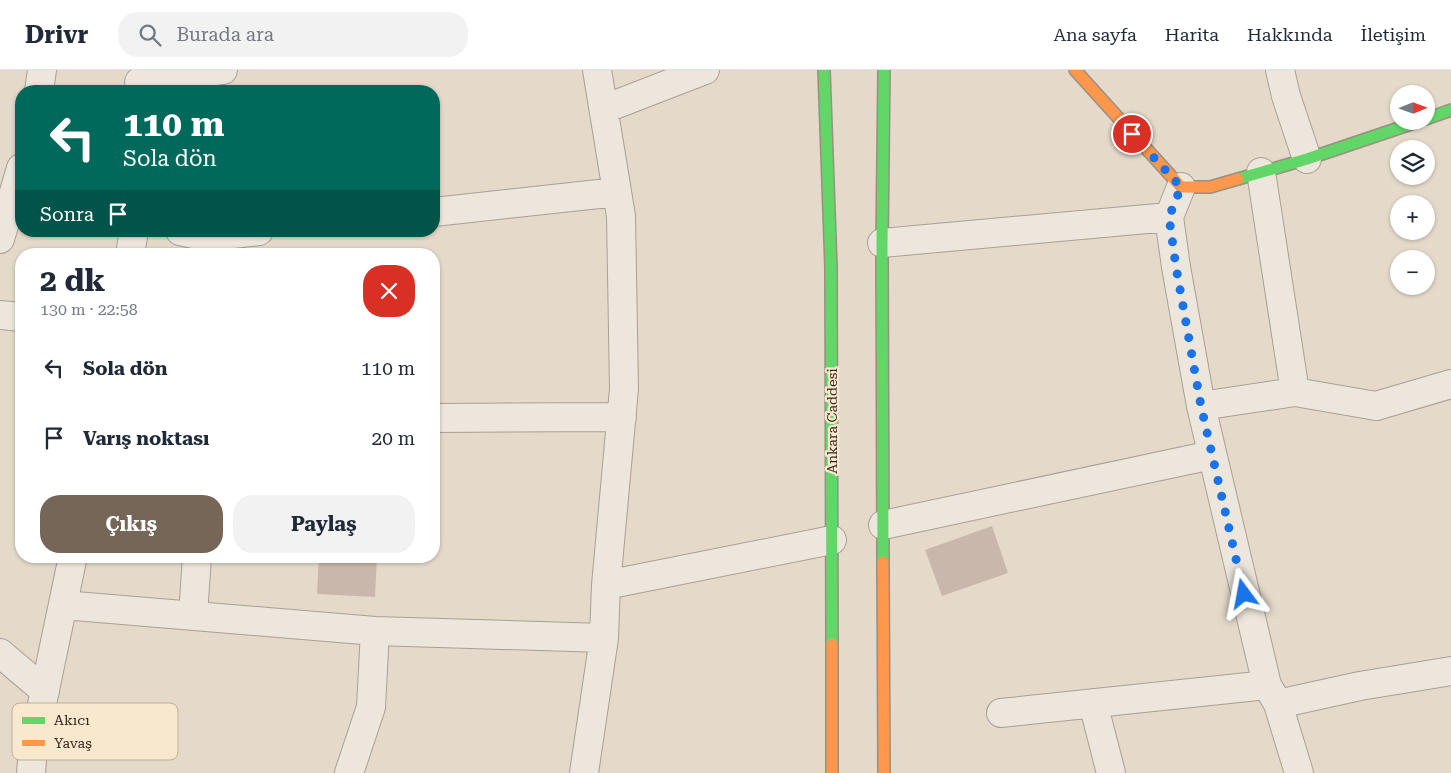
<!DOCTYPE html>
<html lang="tr">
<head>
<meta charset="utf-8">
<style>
	body { margin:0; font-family:"Roboto Serif",serif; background:#f2f2f3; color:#1f2937; height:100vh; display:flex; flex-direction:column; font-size:19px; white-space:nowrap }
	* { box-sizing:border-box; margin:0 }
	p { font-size:16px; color:#747a83 }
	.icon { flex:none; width:28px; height:28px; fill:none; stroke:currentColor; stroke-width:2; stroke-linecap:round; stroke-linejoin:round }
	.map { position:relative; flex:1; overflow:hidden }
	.sheet { position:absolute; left:15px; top:178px; width:425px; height:315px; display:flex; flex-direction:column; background:#fff; border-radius:20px; box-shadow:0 1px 4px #0004 }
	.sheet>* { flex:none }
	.top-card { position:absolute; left:15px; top:15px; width:425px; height:152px; border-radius:20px; box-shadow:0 1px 4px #0004; background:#00695c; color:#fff; overflow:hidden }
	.needle { width:32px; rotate:89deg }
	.fabs { position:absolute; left:1390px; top:15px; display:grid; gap:10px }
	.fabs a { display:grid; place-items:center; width:45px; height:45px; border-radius:50%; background:#fff; box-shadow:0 1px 4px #0004; font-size:25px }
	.pin { position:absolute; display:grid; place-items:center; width:42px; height:42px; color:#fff; margin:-21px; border:2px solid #fff; border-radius:50%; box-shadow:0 1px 5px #0007 }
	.me { position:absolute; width:55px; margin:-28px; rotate:347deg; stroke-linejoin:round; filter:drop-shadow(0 0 4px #0008) }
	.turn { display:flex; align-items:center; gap:18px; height:105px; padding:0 25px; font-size:22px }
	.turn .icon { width:65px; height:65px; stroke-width:2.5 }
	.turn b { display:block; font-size:35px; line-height:42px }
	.then { display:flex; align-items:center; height:48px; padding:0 25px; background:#0003; gap:10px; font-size:19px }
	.round { display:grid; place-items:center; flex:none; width:52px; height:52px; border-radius:20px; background:#f2f2f3 }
	.headline { display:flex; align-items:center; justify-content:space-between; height:85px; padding:0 25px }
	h1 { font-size:30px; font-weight:700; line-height:38px }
	.action { display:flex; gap:10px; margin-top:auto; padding:10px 25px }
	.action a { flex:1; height:58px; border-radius:20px; background:#756658; color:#fff; font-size:20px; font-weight:700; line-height:58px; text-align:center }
	.action a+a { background:#f2f2f3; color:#1f2937 }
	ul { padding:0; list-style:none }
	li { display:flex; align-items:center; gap:15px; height:70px; padding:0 25px }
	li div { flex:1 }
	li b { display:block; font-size:19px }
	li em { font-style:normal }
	header { display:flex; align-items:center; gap:30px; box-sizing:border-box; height:70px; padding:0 25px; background:#fff; border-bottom:1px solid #e0e1e3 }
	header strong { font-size:24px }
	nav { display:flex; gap:28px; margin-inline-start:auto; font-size:18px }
	.search { width:350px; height:45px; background:#f2f2f3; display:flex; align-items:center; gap:12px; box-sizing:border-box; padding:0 18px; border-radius:20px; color:#747a83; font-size:19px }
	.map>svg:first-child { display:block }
</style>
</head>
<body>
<header>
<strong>Drivr</strong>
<div class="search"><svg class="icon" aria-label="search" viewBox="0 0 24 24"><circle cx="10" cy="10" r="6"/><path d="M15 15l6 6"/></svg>Burada ara</div>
<nav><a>Ana sayfa</a><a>Harita</a><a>Hakkında</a><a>İletişim</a></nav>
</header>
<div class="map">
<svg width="1451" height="703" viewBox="0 0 1451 703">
	<rect width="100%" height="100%" fill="#e5daca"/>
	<path fill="#c9b7ab" d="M992 456 1008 503 942 526 925 480Z
		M319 486H377L375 527 317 524Z"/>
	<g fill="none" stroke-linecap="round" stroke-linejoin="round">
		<g stroke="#aa9f94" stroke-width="30">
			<path id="street" d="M1280 0 1286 26 1307 89
				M139 12 223 0
				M39 21 42 0
				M604 39 705 0
				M1261 102 1295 322
				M1181 117 1169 147 1176 197 1201 336 1267 615 1278 634 1299 703
				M434 142 617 122
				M180 161 207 167 259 161
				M0 169 21 98
				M882 173 1169 147
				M130 184 134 161
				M0 245 21 247
				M1201 336 1295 322 1376 336 1451 314
				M434 348 622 347
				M883 455 1212 385
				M606 515 832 470
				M63 535 375 561 604 568
				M193 546 197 486
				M0 583 45 621
				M1093 633 1111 703
				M1278 634 1360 616 1451 601
				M1001 643 1267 615
				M31 703 33 677 73 486
				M349 703 371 637 375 561
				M584 703 604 568 606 515 624 319 621 146 597 0"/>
		</g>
		<g stroke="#998f84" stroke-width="14">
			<path id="fast" d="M824 0 831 198 832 574
				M1426 49 1451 40
				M1238 109 1307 89 1420 51
				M883 492 882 173 884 0"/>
		</g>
		<g stroke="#998f84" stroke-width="14">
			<path id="slow" d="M1075 0 1181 117H1210L1238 109
				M883 492 884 703
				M832 574V703"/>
		</g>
		<use href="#street" stroke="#ede6dc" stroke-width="28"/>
		<use href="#fast" stroke="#63d668" stroke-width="11"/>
		<use href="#slow" stroke="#ff974d" stroke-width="11"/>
	</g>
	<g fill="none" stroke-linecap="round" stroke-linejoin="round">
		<path stroke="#1a73e8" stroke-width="9" stroke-dasharray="0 16.2" d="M1132 64 1181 117 1169 147 1176 197 1201 336 1244 524"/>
	</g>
	<g text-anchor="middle" stroke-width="4.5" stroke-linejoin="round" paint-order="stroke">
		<g font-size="14" fill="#38271b" stroke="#f8e8ce">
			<text transform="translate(832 351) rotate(-90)" y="5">Ankara Caddesi</text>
		</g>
	</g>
	<rect x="12" y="633" width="166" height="57" rx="8" fill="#f8e8ce" stroke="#beae98" stroke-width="1"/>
	<rect x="22" y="647" width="23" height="7" fill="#63d668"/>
	<rect x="22" y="670" width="23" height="6" fill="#ff974d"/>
	<g font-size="14" fill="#38271b">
		<text x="54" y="655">Akıcı</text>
		<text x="54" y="678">Yavaş</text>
	</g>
</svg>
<div class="fabs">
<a><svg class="needle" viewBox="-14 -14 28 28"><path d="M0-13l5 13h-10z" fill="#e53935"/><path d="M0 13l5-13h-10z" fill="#747a83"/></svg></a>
<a><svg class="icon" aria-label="layers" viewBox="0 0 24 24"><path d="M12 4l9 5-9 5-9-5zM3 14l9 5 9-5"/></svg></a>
<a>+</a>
<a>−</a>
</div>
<div class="pin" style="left:1132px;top:64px;background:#d93025"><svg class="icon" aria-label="arrive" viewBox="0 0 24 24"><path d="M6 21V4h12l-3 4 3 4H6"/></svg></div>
<svg class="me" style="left:1244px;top:524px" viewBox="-20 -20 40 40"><path d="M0-17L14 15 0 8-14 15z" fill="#1a73e8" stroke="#fff" stroke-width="4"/></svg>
<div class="top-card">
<div class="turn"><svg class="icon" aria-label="left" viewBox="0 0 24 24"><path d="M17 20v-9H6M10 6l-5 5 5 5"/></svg><div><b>110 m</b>Sola dön</div></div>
<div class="then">Sonra<svg class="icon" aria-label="arrive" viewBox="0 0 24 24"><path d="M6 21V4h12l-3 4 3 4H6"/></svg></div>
</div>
<section class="sheet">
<div class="headline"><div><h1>2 dk</h1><p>130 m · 22:58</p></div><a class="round" style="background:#d93025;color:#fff"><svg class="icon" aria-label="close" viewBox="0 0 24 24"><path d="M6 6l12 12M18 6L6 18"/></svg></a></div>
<ul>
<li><svg class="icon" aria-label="left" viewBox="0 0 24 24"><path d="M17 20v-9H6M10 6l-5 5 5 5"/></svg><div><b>Sola dön</b></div><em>110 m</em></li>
<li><svg class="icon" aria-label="arrive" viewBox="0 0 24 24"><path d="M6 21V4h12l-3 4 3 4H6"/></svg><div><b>Varış noktası</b></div><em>20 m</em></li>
</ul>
<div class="action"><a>Çıkış</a><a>Paylaş</a></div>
</section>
</div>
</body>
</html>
